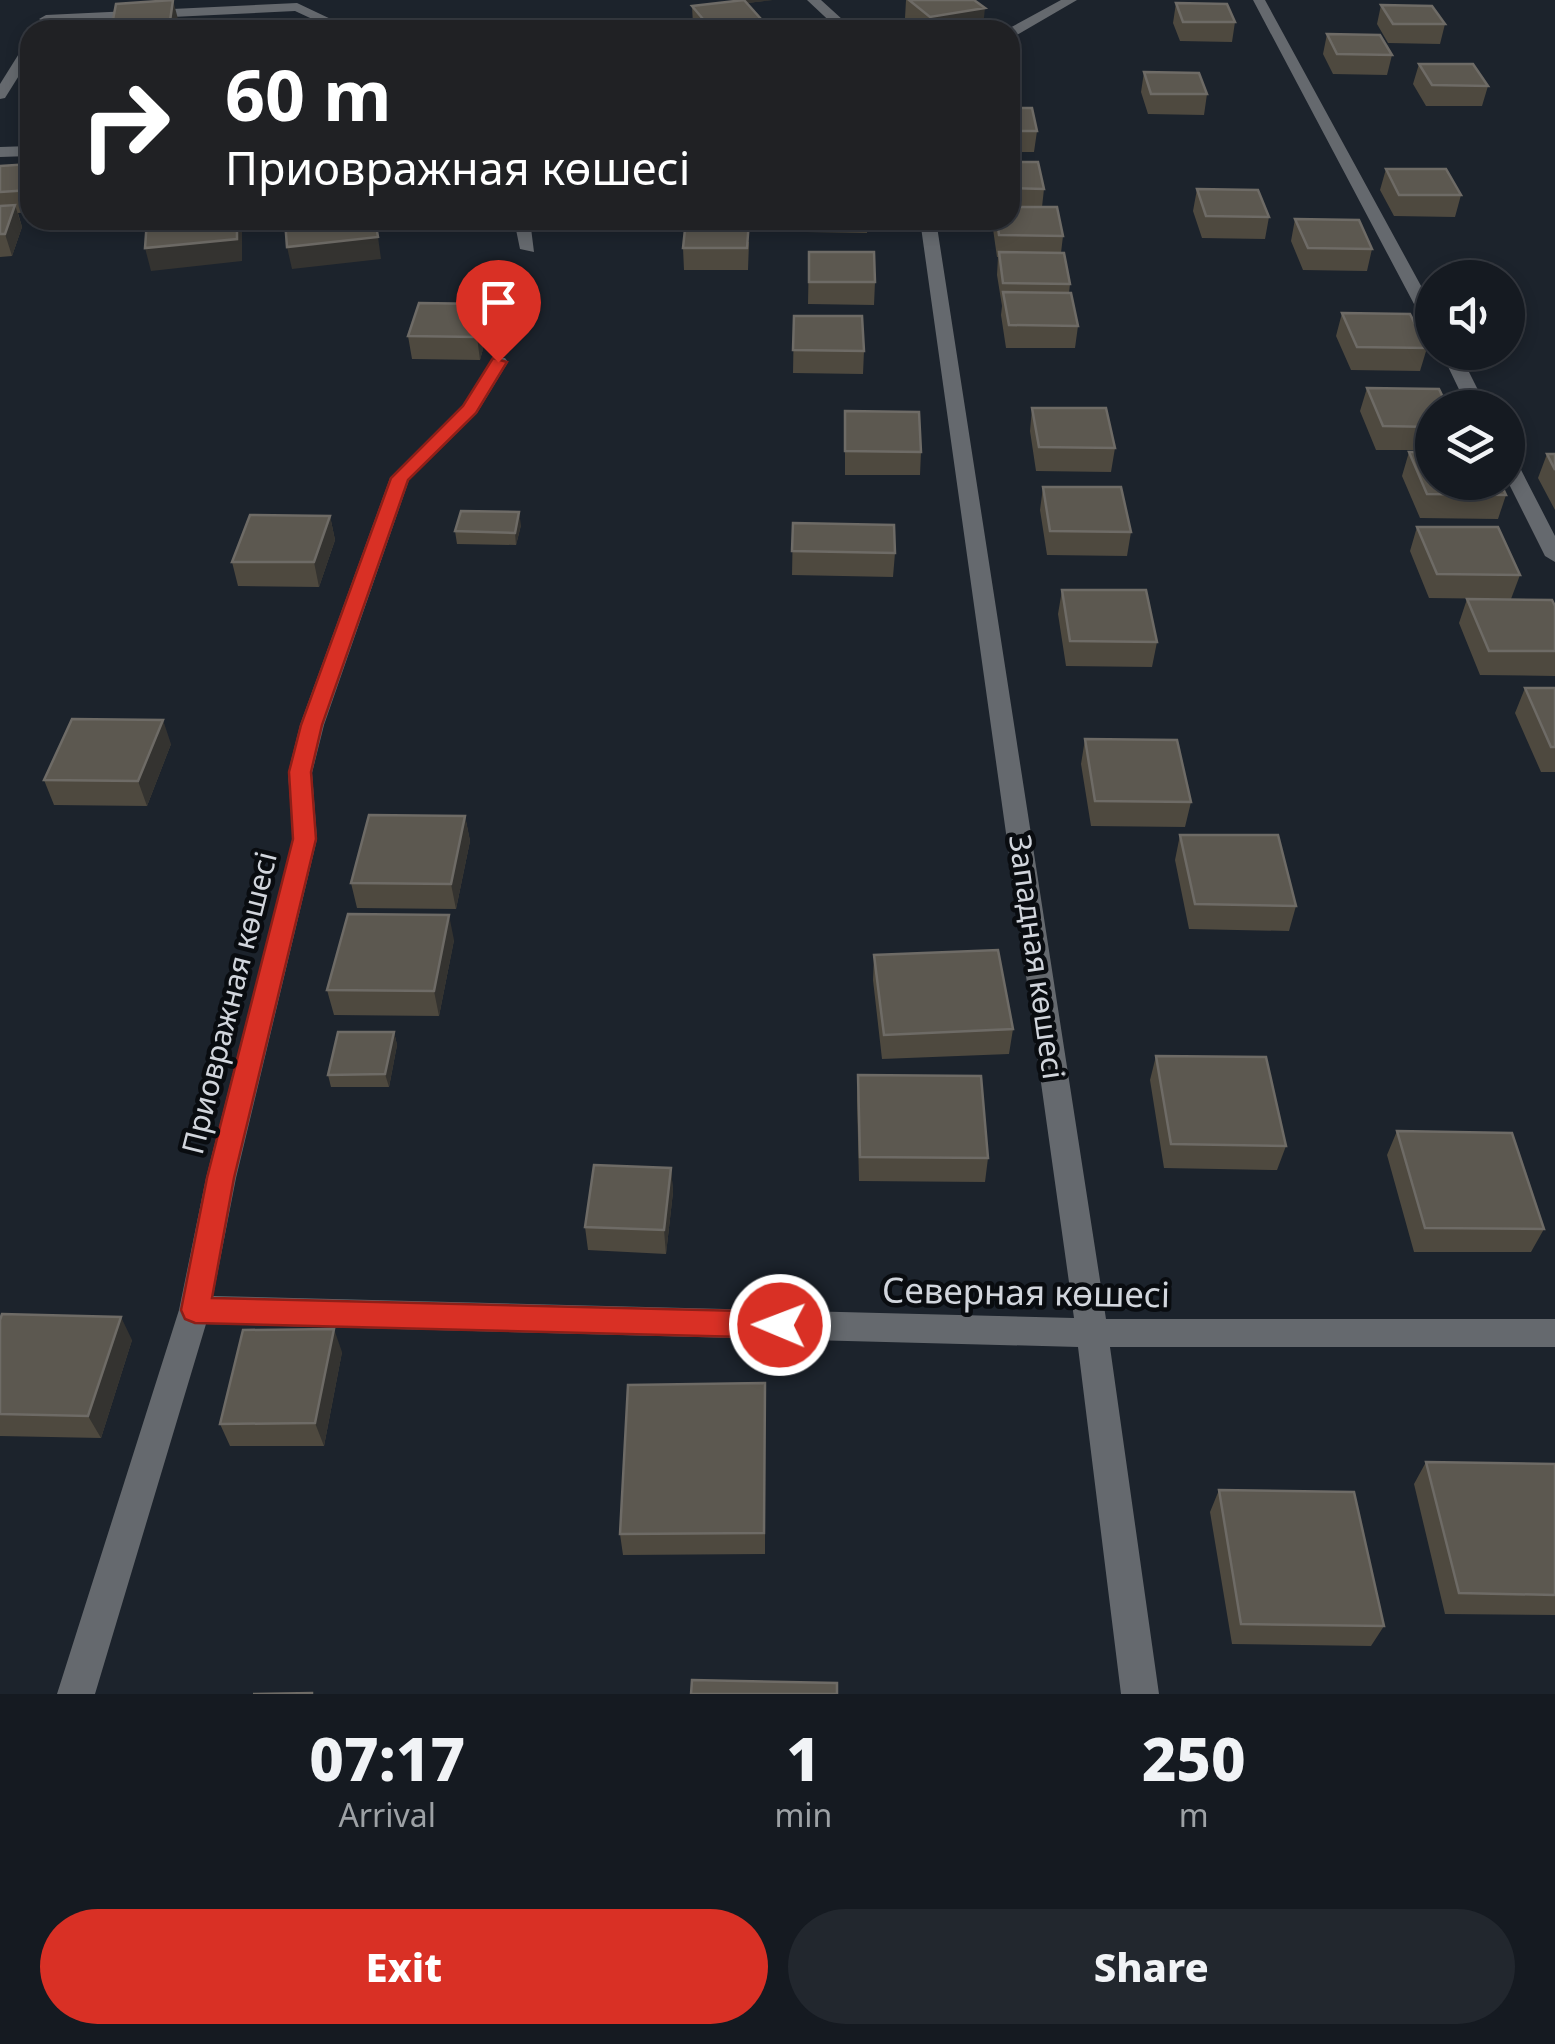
<!DOCTYPE html>
<html lang="en">
<head>
<meta charset="utf-8">
<style>
	body { margin:0; font-family:"Noto Sans",sans-serif; background:#22272e; color:#f1f3f6; height:100vh; display:flex; flex-direction:column; font-size:38px; white-space:nowrap }
	* { box-sizing:border-box; margin:0 }
	p { font-size:32px; color:#9da1a5 }
	.icon { flex:none; width:55px; height:55px; fill:none; stroke:currentColor; stroke-width:2; stroke-linecap:round; stroke-linejoin:round }
	.map { position:relative; height:1694px; overflow:hidden }
	.side { display:flex; flex-direction:column; background:#151a21; flex:1 }
	.side>* { flex:none }
	.top-card { position:absolute; left:20px; top:20px; width:1000px; height:210px; border-radius:30px; box-shadow:0 5px 15px #0003,0 0 0 2px #34383f; background:#202124; color:#fff; overflow:hidden }
	.controls { position:absolute; left:1415px; top:260px; display:grid; gap:20px }
	.controls a { display:grid; place-items:center; width:110px; height:110px; border-radius:50%; background:#151a21; box-shadow:0 5px 15px #0003,0 0 0 2px #34383f; font-size:50px }
	.pin { position:absolute; display:grid; place-items:center; width:85px; height:85px; color:#fff; margin:-102px -42px; border-radius:50% 50% 50% 0; rotate:-45deg; box-shadow:0 0 10px #0007 }
	.pin .icon { rotate:45deg }
	.me { position:absolute; width:110px; margin:-55px; rotate:271deg; stroke-linejoin:round; filter:drop-shadow(0 0 8px #0008) }
	.turn { display:flex; align-items:center; gap:35px; height:210px; padding:0 40px; font-size:45px }
	.turn .icon { width:130px; height:130px; stroke-width:2.5 }
	.turn b { display:block; font-size:70px; line-height:85px }
	.eta { display:flex; justify-content:space-evenly; align-items:center; height:170px; text-align:center }
	.eta b { font-size:60px; font-weight:800; line-height:70px }
	.primary-button { display:flex; gap:20px; margin-top:auto; padding:20px 40px }
	.primary-button a { flex:1; height:115px; border-radius:60px; background:#d93025; color:#fff; font-size:40px; font-weight:800; line-height:115px; text-align:center }
	.primary-button a+a { background:#22272e; color:#f1f3f6 }
	.map>svg:first-child { display:block }
</style>
</head>
<body>
<div class="map">
<svg width="1555" height="1694" viewBox="0 0 1555 1694">
	<rect width="100%" height="100%" fill="#1c232c"/>
	<g fill="none" stroke-linecap="round" stroke-linejoin="round">
		<path fill="#65696e" fill-rule="evenodd" d="M807 0H821L854 30H839Z
			M1061 0H1077L1015 36 1010 37V30H1006Z
			M1253 0H1265L1432 306V326L1423 321Z
			M297 3 354 30H336L295 11 46 23 39 19 46 15Z
			M30 43V58L5 98 0 99V84L25 44Z
			M30 146V156L0 157V147Z
			M514 220H530L534 252 520 249Z
			M920 220H936L1106 1319H1555V1347H1110L1159 1694H1121L1078 1347 206 1324 95 1694H57L179 1310 206 1178 293 839 288 773 300 725 390 478 463 406 493 358H505L508 362 477 413 409 480 324 725 312 773 317 839 236 1178 213 1296 1074 1318Z
			M1441 352H1459L1487 408H1468Z
			M1508 458 1518 464 1555 536V562L1545 556 1508 482Z"/>
	</g>
	<path fill="#4e493f" d="M773 0 747 3 761 19V30H696L693 25 692 6Z
		M906 0H974L983 27 966 30H921L905 18Z
		M1176 3 1235 22 1232 42 1180 41 1173 23Z
		M1381 5 1445 24 1440 44 1388 43 1377 24Z
		M178 19 176 30H113L112 25Z
		M1327 34 1392 55 1387 75 1333 74 1323 54Z
		M1419 64 1488 86 1482 106H1426L1413 84Z
		M1144 72 1207 94 1204 115 1148 114 1141 92Z
		M1010 108 1037 131 1034 152H1010Z
		M1010 162 1044 189 1042 207 1063 236 1061 253 1070 284 1069 293 1078 326 1075 348H1006L1001 315 1002 306 997 275 998 257H997L993 229 994 220H1010Z
		M30 164V212L18 213 22 227 12 256 0 257V166Z
		M1386 169 1461 195 1455 217 1394 216 1380 190Z
		M1197 189 1269 217 1265 239 1202 238 1193 211Z
		M1295 219 1372 249 1367 271 1303 270 1291 241Z
		M806 220H868L867 233 806 232Z
		M749 242 748 270H684L683 248Z
		M809 252 875 282 874 305 808 304Z
		M1342 313 1427 348 1420 371 1351 370 1336 336Z
		M794 316 864 351 863 374 793 373Z
		M489 326 480 360 412 359 408 336Z
		M1367 388 1432 408V450H1376L1360 411Z
		M1032 408 1115 448 1111 472 1036 471 1030 431Z
		M845 411 921 452 920 475H845Z
		M1409 452 1506 495 1498 519 1420 518 1402 476Z
		M1547 454H1555V510L1538 478Z
		M1043 487 1131 532 1127 556 1047 555 1040 510Z
		M330 516 335 540 319 587 238 586 232 562Z
		M793 523 895 553 893 577 792 575Z
		M521 525 516 545 457 544 455 531Z
		M1417 527 1520 575 1511 599 1429 598 1410 551Z
		M1062 590 1157 642 1152 667 1066 666 1058 614Z
		M1467 599 1555 606V676L1480 675 1459 623Z
		M1525 688H1555V772H1541L1515 713Z
		M1085 739 1191 802 1185 827 1091 826 1081 764Z
		M171 744 147 806 54 805 44 780Z
		M465 816 470 841 456 909 357 908 351 883Z
		M1180 835 1296 906 1289 931 1189 929 1175 860Z
		M454 940 439 1016 334 1015 327 990Z
		M874 955 1013 1029 1009 1054 882 1059 873 980Z
		M394 1032 397 1045 389 1087H331L328 1075Z
		M1156 1056 1286 1146 1277 1170 1164 1168 1150 1080Z
		M858 1075 988 1158 985 1182 859 1181 857 1099Z
		M1397 1131 1544 1229 1531 1252H1414L1387 1155Z
		M671 1168 673 1192 666 1254 588 1250 585 1227Z
		M0 1320 132 1340 101 1438 0 1436Z
		M342 1352 324 1446H230L220 1424Z
		M765 1383V1554L623 1555 620 1534Z
		M1426 1462 1555 1464V1615L1445 1614 1414 1484Z
		M1219 1490 1384 1626 1371 1646 1232 1644 1210 1512Z"/>
	<path fill="#343330" d="M173 0 178 19 176 30H172L170 21Z
		M740 0H773L740 4Z
		M985 8 983 27 966 30H930V17Z
		M761 19V30H708V25Z
		M15 205 22 227 12 256 5 234Z
		M237 220H240L242 228V261L151 271 145 248Z
		M378 237 381 259 292 269 287 247Z
		M486 304 489 326 480 360 477 337Z
		M519 512 521 525 516 545 515 533Z
		M330 516 335 540 319 587 314 562Z
		M163 720 171 744 147 806 138 781Z
		M465 816 470 841 456 909 451 884Z
		M449 915 454 940 439 1016 434 991Z
		M394 1032 397 1045 389 1087 385 1074Z
		M671 1168 673 1192 666 1254 664 1230Z
		M121 1317 132 1340 101 1438 88 1416Z
		M334 1329 342 1352 324 1446 315 1423Z"/>
	<path fill="#5c5850" stroke="#6e6b66" stroke-width="2.5" d="M173 0 170 21 112 25 116 4Z
		M744 0 761 19 708 25 692 6Z
		M909 0H974L985 8 930 17Z
		M1176 3 1227 4 1235 22H1183Z
		M1381 5 1432 6 1445 24H1393Z
		M672 22 679 30H613Z
		M1327 34 1380 35 1392 55 1337 54Z
		M1419 64H1473L1488 86 1432 85Z
		M1144 72 1199 73 1207 94H1151Z
		M1010 108H1032L1037 131H1010Z
		M1010 162H1038L1044 189 1010 188Z
		M30 164V190L0 192V166Z
		M1386 169H1446L1461 195H1399Z
		M1197 189 1258 190 1269 217 1206 216Z
		M15 205 5 234H0V206Z
		M1010 207H1057L1063 236 999 235 997 220H1010Z
		M1295 219 1359 220 1372 249 1308 248Z
		M147 220H237V239L145 248Z
		M285 220H375L378 237 287 247Z
		M686 220H749L747 248H683Z
		M809 252H874L875 282H809Z
		M999 252 1064 253 1070 284 1003 283Z
		M1003 292 1071 293 1078 326 1009 325Z
		M419 303 486 304 477 337 408 336Z
		M1342 313 1410 314 1427 348 1357 347Z
		M794 316H862L864 351 793 350Z
		M1367 388 1439 389 1448 408H1432V427L1383 426Z
		M1032 408H1106L1115 448 1039 447Z
		M845 411 919 412 921 452 845 451Z
		M1409 452H1432V482H1500L1506 495 1427 494Z
		M1547 454H1555V470Z
		M1043 487H1121L1131 532 1050 531Z
		M461 511 519 512 515 533 455 531Z
		M250 515 330 516 314 562H232Z
		M793 523 894 525 895 553 792 551Z
		M1417 527H1498L1520 575 1437 574Z
		M1062 590H1146L1157 642 1070 641Z
		M1467 599 1552 600 1555 606V651H1489Z
		M1525 688H1555V747H1551Z
		M72 719 163 720 138 781 44 780Z
		M1085 739 1177 740 1191 802 1095 801Z
		M369 815 465 816 451 884 351 883Z
		M1180 835H1278L1296 906 1195 904Z
		M348 914 449 915 434 991 327 990Z
		M998 950 1013 1029 884 1035 874 955Z
		M338 1032H394L385 1074 328 1075Z
		M1156 1056 1266 1057 1286 1146 1171 1144Z
		M858 1075 981 1076 988 1158 860 1157Z
		M1397 1131 1512 1133 1544 1229 1425 1228Z
		M594 1165 671 1168 664 1230 585 1227Z
		M2 1314 121 1317 88 1416 0 1414V1320Z
		M334 1329 315 1423 220 1424 243 1330Z
		M765 1383 764 1533 620 1534 628 1385Z
		M1426 1462 1555 1464V1595L1459 1593Z
		M1219 1490 1354 1492 1384 1626 1241 1624Z
		M692 1680 837 1683V1694H691Z
		M312 1693V1694H253Z"/>
	<path fill="#d93025" stroke="#8d1f18" stroke-width="2.5" d="M493 358 507 362 476 413 408 480 322 725 311 772 316 839 234 1178 212 1298 780 1312 790 1316 794 1325 790 1334 780 1338 195 1323 185 1319 181 1310 207 1178 293 839 289 772 301 725 391 478 463 406Z"/>
	<g text-anchor="middle" stroke-width="9" stroke-linejoin="round" paint-order="stroke">
		<g font-size="30" fill="#d1d5dc" stroke="#090c10">
			<text transform="translate(1036 957) rotate(82)" y="10">Западная көшесі</text>
			<text transform="translate(230 1003) rotate(-76)" y="10">Приовражная көшесі</text>
		</g>
		<g font-size="35" fill="#d1d5dc" stroke="#090c10">
			<text transform="translate(1026 1293) rotate(1)" y="12">Северная көшесі</text>
		</g>
	</g>
</svg>
<div class="controls">
<a><svg class="icon" aria-label="sound" viewBox="0 0 24 24"><path d="M4 9h4l5-4v14l-5-4H4zM17 9q2 3 0 6"/></svg></a>
<a><svg class="icon" aria-label="layers" viewBox="0 0 24 24"><path d="M12 4l9 5-9 5-9-5zM3 14l9 5 9-5"/></svg></a>
</div>
<div class="pin" style="left:498px;top:362px;background:#d93025"><svg class="icon" aria-label="arrive" viewBox="0 0 24 24"><path d="M6 21V4h12l-3 4 3 4H6"/></svg></div>
<svg class="me" style="left:780px;top:1325px" viewBox="-20 -20 40 40"><circle r="17" fill="#d93025" stroke="#fff" stroke-width="3"/><path d="M0-11L8 9 0 5-8 9z" fill="#fff"/></svg>
<div class="top-card">
<div class="turn"><svg class="icon" aria-label="right" viewBox="0 0 24 24"><path d="M7 20v-9h11M14 6l5 5-5 5"/></svg><div><b>60 m</b>Приовражная көшесі</div></div>
</div>
</div>
<section class="side">
<div class="eta">
<div><b>07:17</b><p>Arrival</p></div>
<div><b>1</b><p>min</p></div>
<div><b>250</b><p>m</p></div>
</div>
<div class="primary-button"><a>Exit</a><a>Share</a></div>
</section>
</body>
</html>
